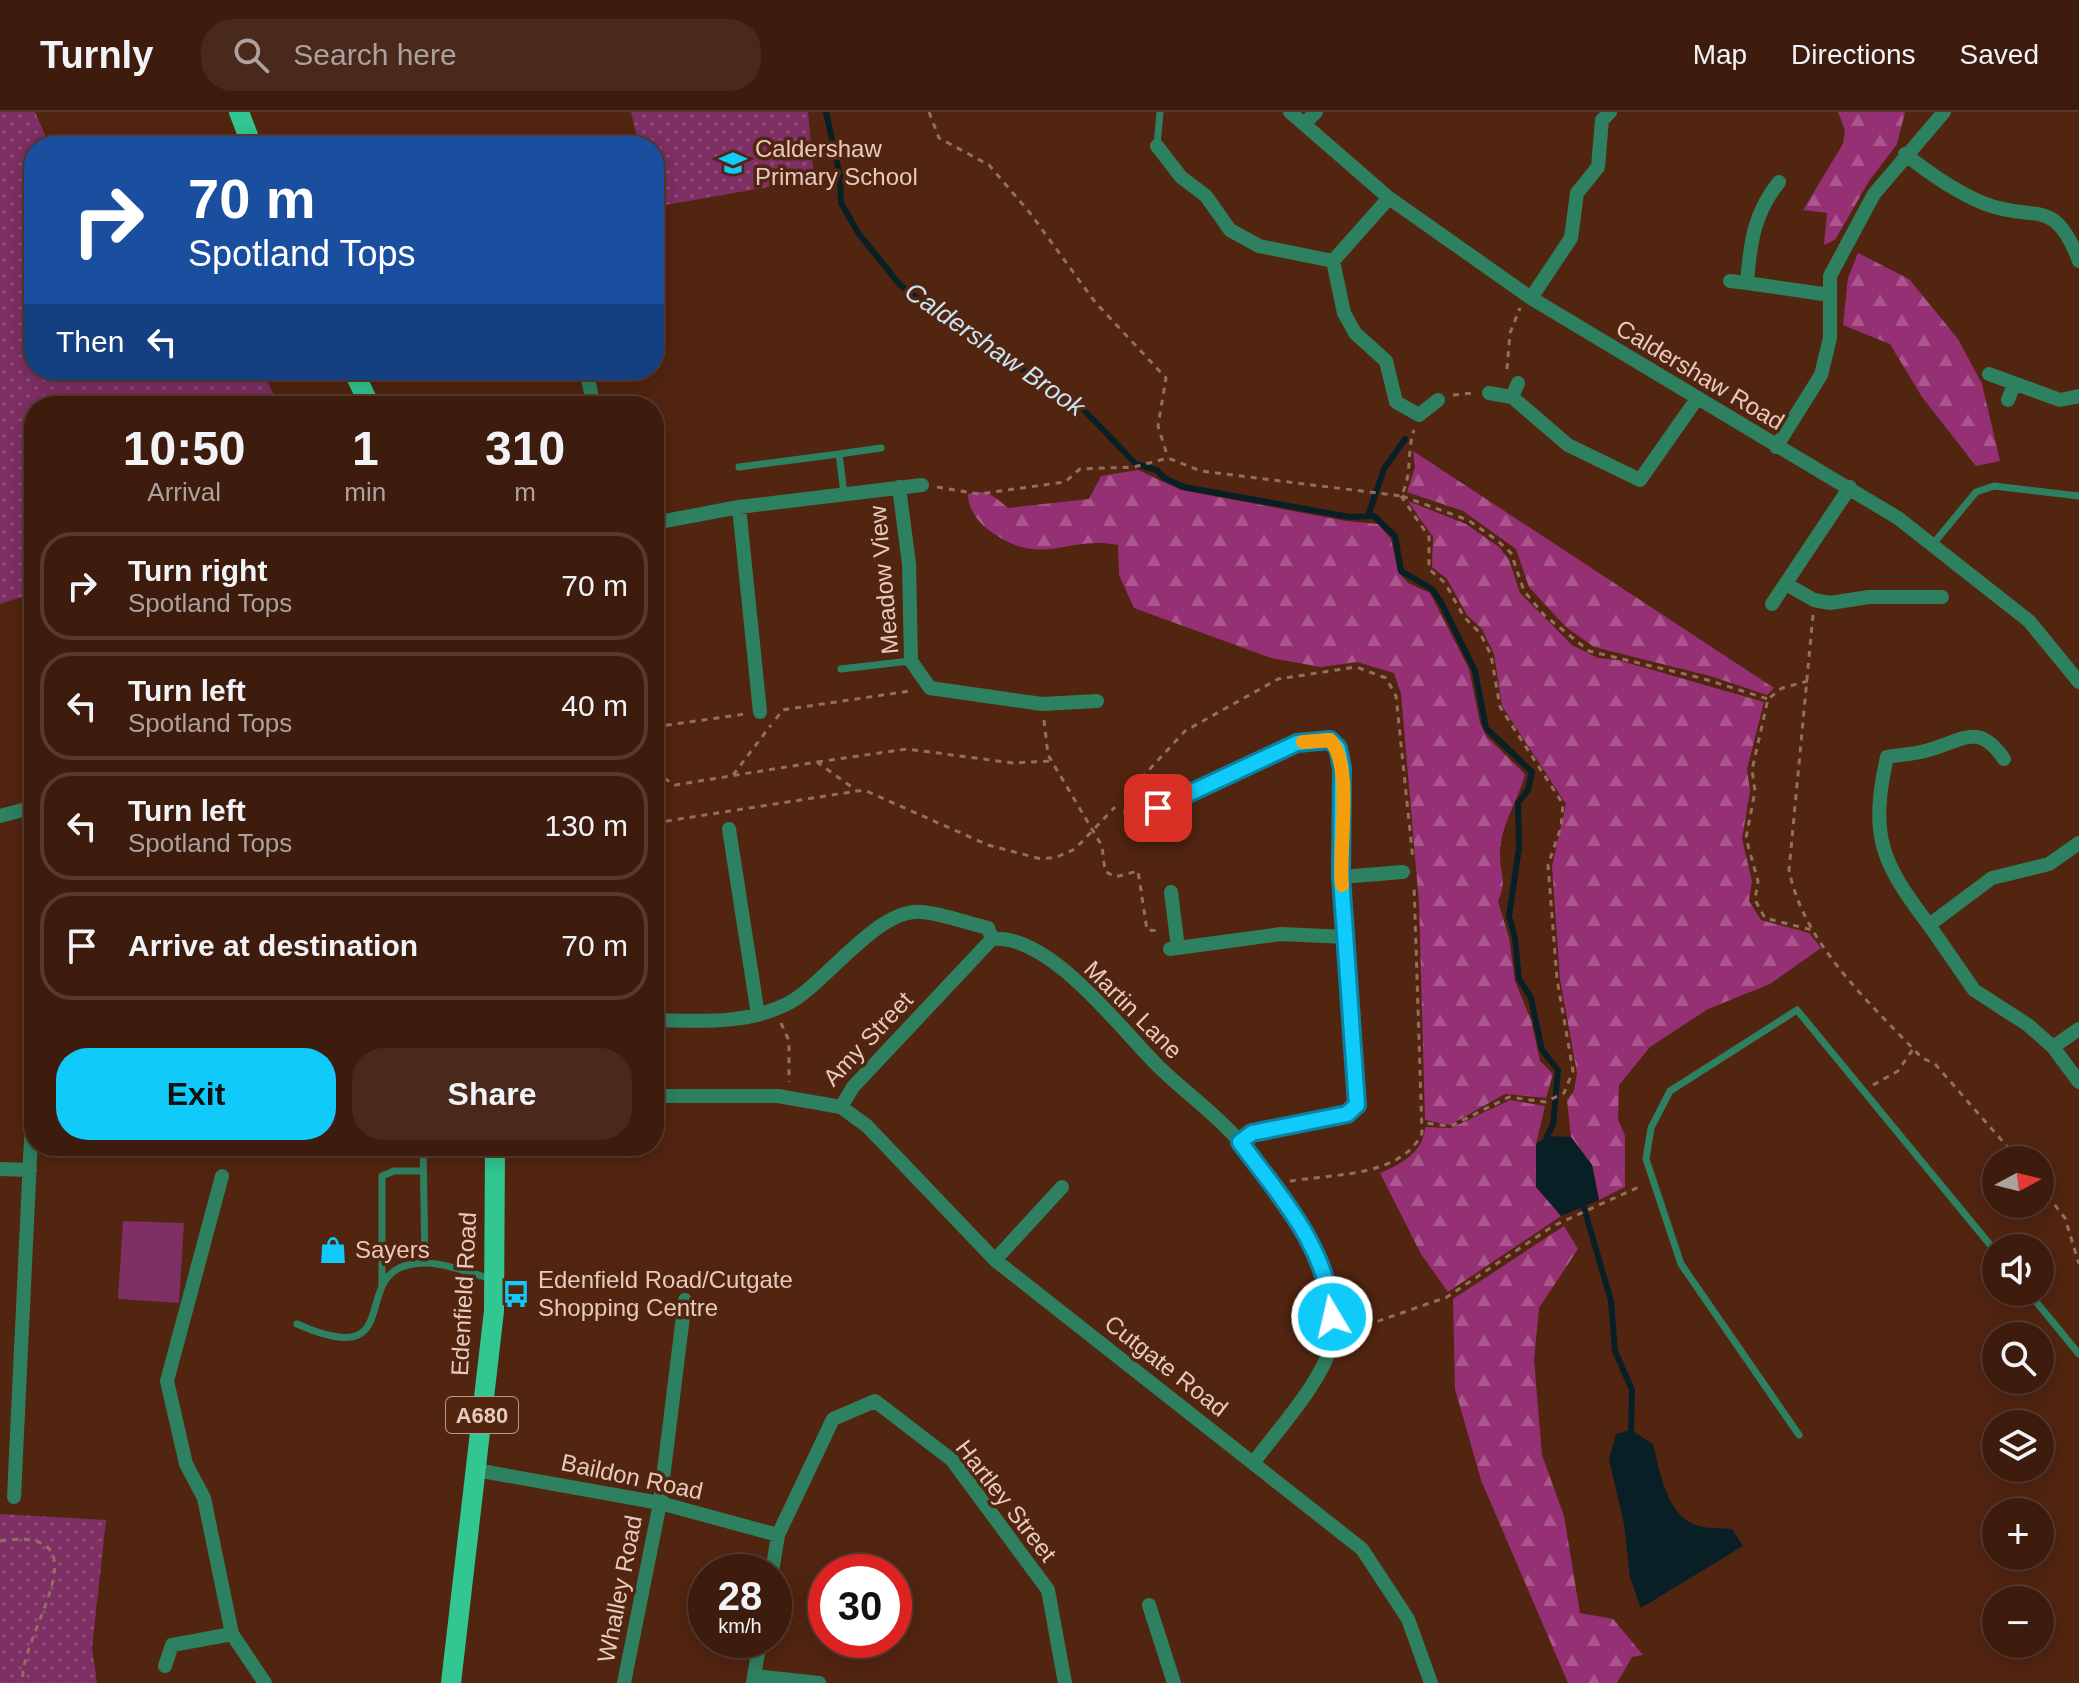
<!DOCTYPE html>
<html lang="en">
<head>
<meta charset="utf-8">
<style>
	body { margin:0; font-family:Arial,sans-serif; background:#49291b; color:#f1f3f6; height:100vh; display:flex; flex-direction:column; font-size:30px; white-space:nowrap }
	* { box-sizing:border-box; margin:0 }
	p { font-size:26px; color:#ada19d }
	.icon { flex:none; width:44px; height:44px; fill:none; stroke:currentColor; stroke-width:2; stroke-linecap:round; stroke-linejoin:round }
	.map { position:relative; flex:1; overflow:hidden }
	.sheet { position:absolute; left:24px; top:284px; width:640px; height:760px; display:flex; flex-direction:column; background:#3e1c0d; border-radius:32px; box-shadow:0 4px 20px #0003,0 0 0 2px #573a2e }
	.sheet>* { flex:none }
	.guide { position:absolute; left:24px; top:24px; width:640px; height:244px; border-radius:32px; box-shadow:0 4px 20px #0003,0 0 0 2px #573a2e; background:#1a4fa0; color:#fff; overflow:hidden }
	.needle { width:52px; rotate:83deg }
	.fabs { position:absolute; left:1982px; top:1034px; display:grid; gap:16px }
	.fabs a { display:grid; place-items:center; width:72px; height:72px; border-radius:50%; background:#3e1c0d; box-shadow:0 4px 20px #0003,0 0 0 2px #573a2e; font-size:40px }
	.speed { position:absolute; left:688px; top:1442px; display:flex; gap:16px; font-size:40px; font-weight:700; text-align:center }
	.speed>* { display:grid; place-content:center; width:104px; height:104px; border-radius:50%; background:#3e1c0d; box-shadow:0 4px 20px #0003,0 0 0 2px #573a2e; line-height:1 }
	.speed small { font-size:20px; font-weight:400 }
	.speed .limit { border:12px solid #d22; background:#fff; color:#111 }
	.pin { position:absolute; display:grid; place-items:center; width:68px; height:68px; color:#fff; margin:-34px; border-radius:16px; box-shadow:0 4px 12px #0006 }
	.me { position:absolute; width:88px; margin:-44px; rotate:351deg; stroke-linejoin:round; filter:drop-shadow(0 0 6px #0008) }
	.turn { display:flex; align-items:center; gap:28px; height:168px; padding:0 32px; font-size:36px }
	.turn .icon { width:104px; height:104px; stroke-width:2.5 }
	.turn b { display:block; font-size:56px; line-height:68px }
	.then { display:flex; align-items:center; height:76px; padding:0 32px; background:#0003; gap:16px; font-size:30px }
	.eta { display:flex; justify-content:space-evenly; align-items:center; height:136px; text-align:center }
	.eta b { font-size:48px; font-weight:600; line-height:56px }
	.cta { display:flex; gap:16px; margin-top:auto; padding:16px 32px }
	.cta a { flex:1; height:92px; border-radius:32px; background:#10cafa; color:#111; font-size:32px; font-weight:600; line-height:92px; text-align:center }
	.cta a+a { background:#49291b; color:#f1f3f6 }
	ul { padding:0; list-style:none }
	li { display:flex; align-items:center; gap:24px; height:108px; margin:0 16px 12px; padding:0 16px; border:4px solid #573a2e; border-radius:32px }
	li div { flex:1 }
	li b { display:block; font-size:30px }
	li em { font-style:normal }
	header { display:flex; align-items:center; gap:48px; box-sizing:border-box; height:112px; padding:0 40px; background:#3e1c0d; border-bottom:2px solid #573a2e }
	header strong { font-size:38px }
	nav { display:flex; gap:44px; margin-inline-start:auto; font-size:28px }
	.search { width:560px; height:72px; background:#49291b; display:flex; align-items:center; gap:20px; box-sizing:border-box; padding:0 28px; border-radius:32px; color:#ada19d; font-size:30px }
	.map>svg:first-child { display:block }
</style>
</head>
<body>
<header>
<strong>Turnly</strong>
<div class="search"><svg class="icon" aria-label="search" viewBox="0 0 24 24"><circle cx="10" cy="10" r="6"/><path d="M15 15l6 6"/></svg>Search here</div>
<nav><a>Map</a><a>Directions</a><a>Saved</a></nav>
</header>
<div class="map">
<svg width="2079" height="1571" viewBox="0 0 2079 1571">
	<defs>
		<pattern id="grass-dots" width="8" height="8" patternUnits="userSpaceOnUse" patternTransform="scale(2)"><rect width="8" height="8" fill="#7e2f63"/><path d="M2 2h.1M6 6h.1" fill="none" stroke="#904c78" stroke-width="1.8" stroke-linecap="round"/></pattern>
		<pattern id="forest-firs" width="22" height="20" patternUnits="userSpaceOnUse" patternTransform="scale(2)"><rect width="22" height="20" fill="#963074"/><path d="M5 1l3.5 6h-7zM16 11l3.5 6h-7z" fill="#aa568c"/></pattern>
	</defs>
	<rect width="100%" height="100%" fill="#522511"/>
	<path fill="url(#grass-dots)" d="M0 0H35L50 34H34V258H262L279 294H34V481L0 492Z
		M631 0H808L814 67 654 95V34H639Z
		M0 1402 106 1408 92 1536 97 1571H0Z"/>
	<path fill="url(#forest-firs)" d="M1838 0H1905L1897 32 1869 69 1835 128 1824 133 1827 101 1803 98 1843 32 1845 18Z
		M1858 141 1909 167 1958 227 1982 272 2000 349 1976 354 1922 285 1890 232 1843 213 1848 166Z
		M1413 339 1774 576 1767 583 1710 564 1594 535 1566 515 1529 475 1516 437 1463 399 1407 380 1415 355Z
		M1138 358 1181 378 1346 409 1378 412 1391 427 1398 460 1408 471 1430 481 1469 557 1480 611 1487 625 1525 662C1519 687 1501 712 1500 740 1499 760 1508 769 1498 789L1509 826 1515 869 1531 908 1540 949 1553 962 1546 986 1505 982 1450 1013 1425 1008 1419 791 1401 582 1394 561 1357 550 1321 555 1271 546 1134 496 1119 463 1118 433C1066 423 1042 457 990 419 978 410 968 397 968 382 985 376 995 385 1008 396L1089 387 1101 364Z
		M1408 389 1466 412 1499 435 1509 448 1520 481 1572 533 1598 546 1618 548 1764 590 1747 657 1750 679 1742 727 1752 769 1749 789 1761 808 1809 821 1821 836 1770 872 1708 897 1650 935 1619 973 1618 1007 1625 1024V1075L1599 1088 1592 1053 1571 1025 1567 988 1574 979 1577 961 1560 867 1552 754 1566 692 1502 594 1494 542 1482 517 1467 503 1447 467 1432 455 1433 425Z
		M1510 988 1545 994 1536 1032V1074L1561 1104 1448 1180 1421 1142 1380 1061C1400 1053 1424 1040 1425 1015L1451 1016Z
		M1564 1114 1578 1137 1539 1196 1534 1248 1542 1343 1564 1404 1580 1501 1613 1507 1643 1543 1632 1545 1617 1571H1568L1481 1368 1455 1277 1453 1187Z"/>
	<path fill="#7e2f63" d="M123 1109 184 1111 179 1191 118 1187Z"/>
	<path fill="#091f26" d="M1547 1024 1571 1025 1592 1053 1599 1088 1561 1104 1536 1075V1032Z
		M1631 1318 1653 1332C1660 1359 1665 1398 1693 1412 1703 1417 1721 1416 1732 1417L1743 1434 1641 1496 1630 1466 1624 1412 1609 1347 1616 1322Z"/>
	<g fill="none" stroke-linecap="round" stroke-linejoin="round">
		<path stroke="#091f26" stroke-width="6" d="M826 0 840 64 841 91 859 122 900 173 945 207 1081 295 1136 352 1157 358 1164 366 1184 375 1350 405 1374 404 1395 424 1401 459 1432 477 1442 492 1475 559 1486 616 1532 660 1528 678 1518 691 1519 736 1509 804 1515 826 1519 867 1531 886 1542 938 1558 958 1553 1013 1547 1024
			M1368 404 1384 357 1405 327
			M1584 1096 1611 1189 1615 1239 1632 1278 1631 1318"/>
		<path stroke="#946e5e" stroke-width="3" stroke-dasharray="6 6" stroke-linecap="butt" d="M929 0 939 26 989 53 1030 101 1095 190 1166 266 1158 314 1168 346
			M1507 257 1510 221 1520 196
			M1453 283 1473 281
			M937 375 979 382 1065 370 1080 357 1134 355 1168 346 1201 359 1401 384C1413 362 1406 341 1414 318
			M1401 384 1429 425V457L1445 471 1464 505 1480 521 1491 543 1500 595 1563 692 1561 715 1548 753 1557 867 1573 959 1564 981 1545 990 1509 985 1451 1014 1424 1011
			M1402 384 1468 408 1498 429 1511 441 1524 479 1544 503 1589 539 1701 566 1768 587
			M1813 503 1789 758C1804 833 1871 892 1922 946L1935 952 2019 1048
			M1808 569 1782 576 1768 587 1752 658 1755 679 1746 726 1758 769 1755 788 1765 806 1812 818
			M776 607 782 598 910 579
			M1044 608 1048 643 1102 734 1105 759 1115 765 1138 759 1147 818 1161 819
			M654 615 745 602
			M817 650 907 637 1013 651 1051 649
			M654 660 675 673 817 650 856 678
			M733 663 771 613
			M1125 684 1185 619 1278 567 1356 555 1386 566 1396 584 1413 748
			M654 711 864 678 988 733 1041 747 1057 745 1075 737 1115 695
			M781 911 789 929V970
			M1873 973 1898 959 1913 937
			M1290 1069C1333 1062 1402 1065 1422 1021L1414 772
			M2040 1074 2065 1106 2079 1152
			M1349 1191 1373 1211 1447 1185 1553 1114 1643 1073
			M0 1429C112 1412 16 1526 23 1571"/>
		<path stroke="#2e8160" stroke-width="7" d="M1157 34 1160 0
			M839 342 881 336
			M739 355 839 342 844 381
			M1933 432 1976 380 1994 374 2079 384
			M841 557 910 549
			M423 1034 425 1151
			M382 1174V1064L394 1059H423
			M2028 1180 2079 1242
			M297 1212C406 1260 351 1166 408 1153 436 1146 465 1160 492 1167
			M1799 1323 1681 1152 1646 1047 1651 1016 1670 979 1797 898 1996 1140"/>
		<path stroke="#2e8160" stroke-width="14" d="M1290 0 1389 86 1531 186 1898 406 2029 509 2079 570
			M1304 12 1316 0
			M1157 34 1181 65 1206 84 1230 118 1259 134 1333 149 1389 86
			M1905 42C1930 62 1954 79 1983 91 2035 112 2054 82 2079 149
			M1779 70C1754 101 1750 131 1747 171L1830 183
			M1333 149 1344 201 1355 221 1386 249 1396 290 1419 303 1438 288
			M1730 169 1747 171
			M1531 186 1571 126 1577 81 1598 55 1602 8 1610 0
			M586 258 594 294
			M1989 262 2060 288 2079 284
			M1489 281 1512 285 1518 271
			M1512 285 1568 333 1640 368 1696 288
			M2008 288 2014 272
			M1776 335 1821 263 1830 226V164L1874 82 1944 0
			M899 375 909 452 911 549 930 576 1042 592 1097 589
			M739 395 760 600
			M654 411 739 395 922 373
			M1786 472 1814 488 1830 491 1869 485H1942
			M1772 492 1850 375
			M2004 647C1977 608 1962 630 1925 639 1913 642 1899 643 1887 645 1869 725 1882 751 1929 813L1992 766 2049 752 2079 731
			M1130 700C1200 689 1261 628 1330 628L1338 636 1342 656 1341 765 1357 993 1347 1002 1252 1021 1240 1030
			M0 704 34 695
			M729 717 758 903
			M1341 765 1403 760
			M1171 780 1178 836
			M1929 813 1974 878 2028 913 2053 935 2079 970
			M1170 837 1281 822 1346 825
			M654 908C700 909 744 913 787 892 824 874 877 795 922 800 944 802 967 811 988 816L992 827C1050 821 1122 919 1160 956 1186 981 1217 1003 1240 1030 1269 1062 1309 1116 1323 1157 1331 1176 1335 1201 1333 1222 1330 1262 1278 1317 1254 1350
			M2053 935 2079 917
			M654 984H778L841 995 853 975 992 827
			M841 995 867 1014 995 1148 1362 1437 1408 1507 1431 1571
			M0 1057 30 1058
			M222 1064 167 1269 186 1352 204 1386 232 1522 265 1571
			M995 1148 1062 1075
			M476 1358 660 1391 778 1423
			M14 1385 34 963
			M772 1460 778 1423 833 1307 875 1289 952 1348 1048 1478 1065 1571
			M1149 1493 1174 1571
			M165 1554 172 1533 232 1522
			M754 1564 819 1571
			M624 1571 660 1391 685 1188
			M753 1571 760 1528"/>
		<path stroke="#32c791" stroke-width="20" d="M239 0 252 34
			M353 258 370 294
			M451 1571 494 1199 495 1034"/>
	</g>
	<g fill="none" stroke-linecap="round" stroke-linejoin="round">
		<g stroke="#0a83a2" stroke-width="20">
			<path id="route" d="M1158 696 1297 631 1330 628 1338 636 1342 656 1341 765 1357 993 1347 1002 1252 1021 1240 1030C1279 1083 1328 1136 1332 1205"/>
		</g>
		<use href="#route" stroke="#10cafa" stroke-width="14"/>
		<path stroke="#f59e0b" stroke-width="14" d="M1303 630 1330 628C1354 653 1338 737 1342 773"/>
	</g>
	<defs>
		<g id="school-bare" transform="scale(2.16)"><path d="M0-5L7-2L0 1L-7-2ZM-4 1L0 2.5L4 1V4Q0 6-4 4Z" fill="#10cafa" stroke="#522511" stroke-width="2.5" paint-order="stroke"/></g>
		<g id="shop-bare" transform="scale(2.16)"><path d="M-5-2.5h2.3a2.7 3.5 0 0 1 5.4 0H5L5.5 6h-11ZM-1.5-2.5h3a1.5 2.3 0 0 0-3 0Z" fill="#10cafa" stroke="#522511" stroke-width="2.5" paint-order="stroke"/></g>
		<g id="bus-bare" transform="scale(2.16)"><path d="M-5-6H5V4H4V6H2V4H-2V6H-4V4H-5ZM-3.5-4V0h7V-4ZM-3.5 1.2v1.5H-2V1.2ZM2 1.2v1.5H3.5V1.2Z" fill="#10cafa" stroke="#522511" stroke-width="2.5" paint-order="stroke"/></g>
	</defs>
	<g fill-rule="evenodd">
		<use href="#school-bare" x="733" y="51"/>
		<use href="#shop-bare" x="333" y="1138"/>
		<use href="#bus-bare" x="516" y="1182"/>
	</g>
	<g text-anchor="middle" stroke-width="7" stroke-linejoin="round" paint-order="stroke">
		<rect fill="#522511" stroke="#ba988a" stroke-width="2" x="446" y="1285" width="72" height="36" rx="6"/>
		<g font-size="22" font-weight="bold" fill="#e7cabe">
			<text x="482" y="1311">A680</text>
		</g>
		<g font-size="24" fill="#e7cabe" stroke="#522511" text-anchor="start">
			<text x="755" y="45">Caldershaw<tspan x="755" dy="28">Primary School</tspan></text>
			<text x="355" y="1146">Sayers</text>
			<text x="538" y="1176">Edenfield Road/Cutgate<tspan x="538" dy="28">Shopping Centre</tspan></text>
		</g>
		<g font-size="24" fill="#e7cabe" stroke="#522511">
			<text transform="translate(1700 263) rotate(31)" y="8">Caldershaw Road</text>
			<text transform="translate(884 468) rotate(-95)" y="8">Meadow View</text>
			<text transform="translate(1133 898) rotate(45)" y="8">Martin Lane</text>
			<text transform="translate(868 927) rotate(-47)" y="8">Amy Street</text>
			<text transform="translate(464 1182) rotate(-87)" y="8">Edenfield Road</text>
			<text transform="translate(1166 1254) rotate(38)" y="8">Cutgate Road</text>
			<text transform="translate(632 1365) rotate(12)" y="8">Baildon Road</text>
			<text transform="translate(1006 1389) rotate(52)" y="8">Hartley Street</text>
			<text transform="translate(620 1477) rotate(-79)" y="8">Whalley Road</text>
		</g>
		<g font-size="26" font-style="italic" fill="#c7e6f3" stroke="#522511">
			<text transform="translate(995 237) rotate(35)" y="9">Caldershaw Brook</text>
		</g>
	</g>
</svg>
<div class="fabs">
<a><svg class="needle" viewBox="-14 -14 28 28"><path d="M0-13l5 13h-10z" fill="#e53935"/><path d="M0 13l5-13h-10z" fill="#ada19d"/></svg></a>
<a><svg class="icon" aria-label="sound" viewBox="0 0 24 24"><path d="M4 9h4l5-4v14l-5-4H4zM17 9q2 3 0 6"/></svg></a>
<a><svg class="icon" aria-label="search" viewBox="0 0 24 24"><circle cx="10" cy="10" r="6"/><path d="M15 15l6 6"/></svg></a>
<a><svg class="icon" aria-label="layers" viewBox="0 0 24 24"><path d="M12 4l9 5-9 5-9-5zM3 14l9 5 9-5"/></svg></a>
<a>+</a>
<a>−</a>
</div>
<div class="speed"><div>28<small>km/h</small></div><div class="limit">30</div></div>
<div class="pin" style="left:1158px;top:696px;background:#d93025"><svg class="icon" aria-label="arrive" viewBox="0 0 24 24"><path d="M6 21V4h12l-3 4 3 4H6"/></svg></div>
<svg class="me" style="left:1332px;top:1205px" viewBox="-20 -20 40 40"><circle r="17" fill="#10cafa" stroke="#fff" stroke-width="3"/><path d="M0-11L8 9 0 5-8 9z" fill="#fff"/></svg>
<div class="guide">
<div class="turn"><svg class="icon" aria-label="right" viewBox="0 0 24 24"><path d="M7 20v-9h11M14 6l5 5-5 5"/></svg><div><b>70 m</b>Spotland Tops</div></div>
<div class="then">Then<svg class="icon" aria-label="left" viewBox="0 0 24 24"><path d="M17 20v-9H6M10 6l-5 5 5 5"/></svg></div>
</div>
<section class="sheet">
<div class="eta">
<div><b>10:50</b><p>Arrival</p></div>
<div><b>1</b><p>min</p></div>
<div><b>310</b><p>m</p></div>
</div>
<ul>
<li><svg class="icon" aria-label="right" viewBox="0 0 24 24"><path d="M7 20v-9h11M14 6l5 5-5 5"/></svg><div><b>Turn right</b><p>Spotland Tops</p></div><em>70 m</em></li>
<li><svg class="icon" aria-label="left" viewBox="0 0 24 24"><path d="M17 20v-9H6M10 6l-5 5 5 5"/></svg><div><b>Turn left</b><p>Spotland Tops</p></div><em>40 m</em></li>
<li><svg class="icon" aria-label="left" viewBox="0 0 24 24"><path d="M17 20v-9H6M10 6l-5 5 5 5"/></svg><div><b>Turn left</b><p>Spotland Tops</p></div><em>130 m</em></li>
<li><svg class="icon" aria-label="arrive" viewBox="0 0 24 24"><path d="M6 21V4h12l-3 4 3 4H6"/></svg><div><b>Arrive at destination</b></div><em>70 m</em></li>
</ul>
<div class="cta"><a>Exit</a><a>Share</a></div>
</section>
</div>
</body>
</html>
